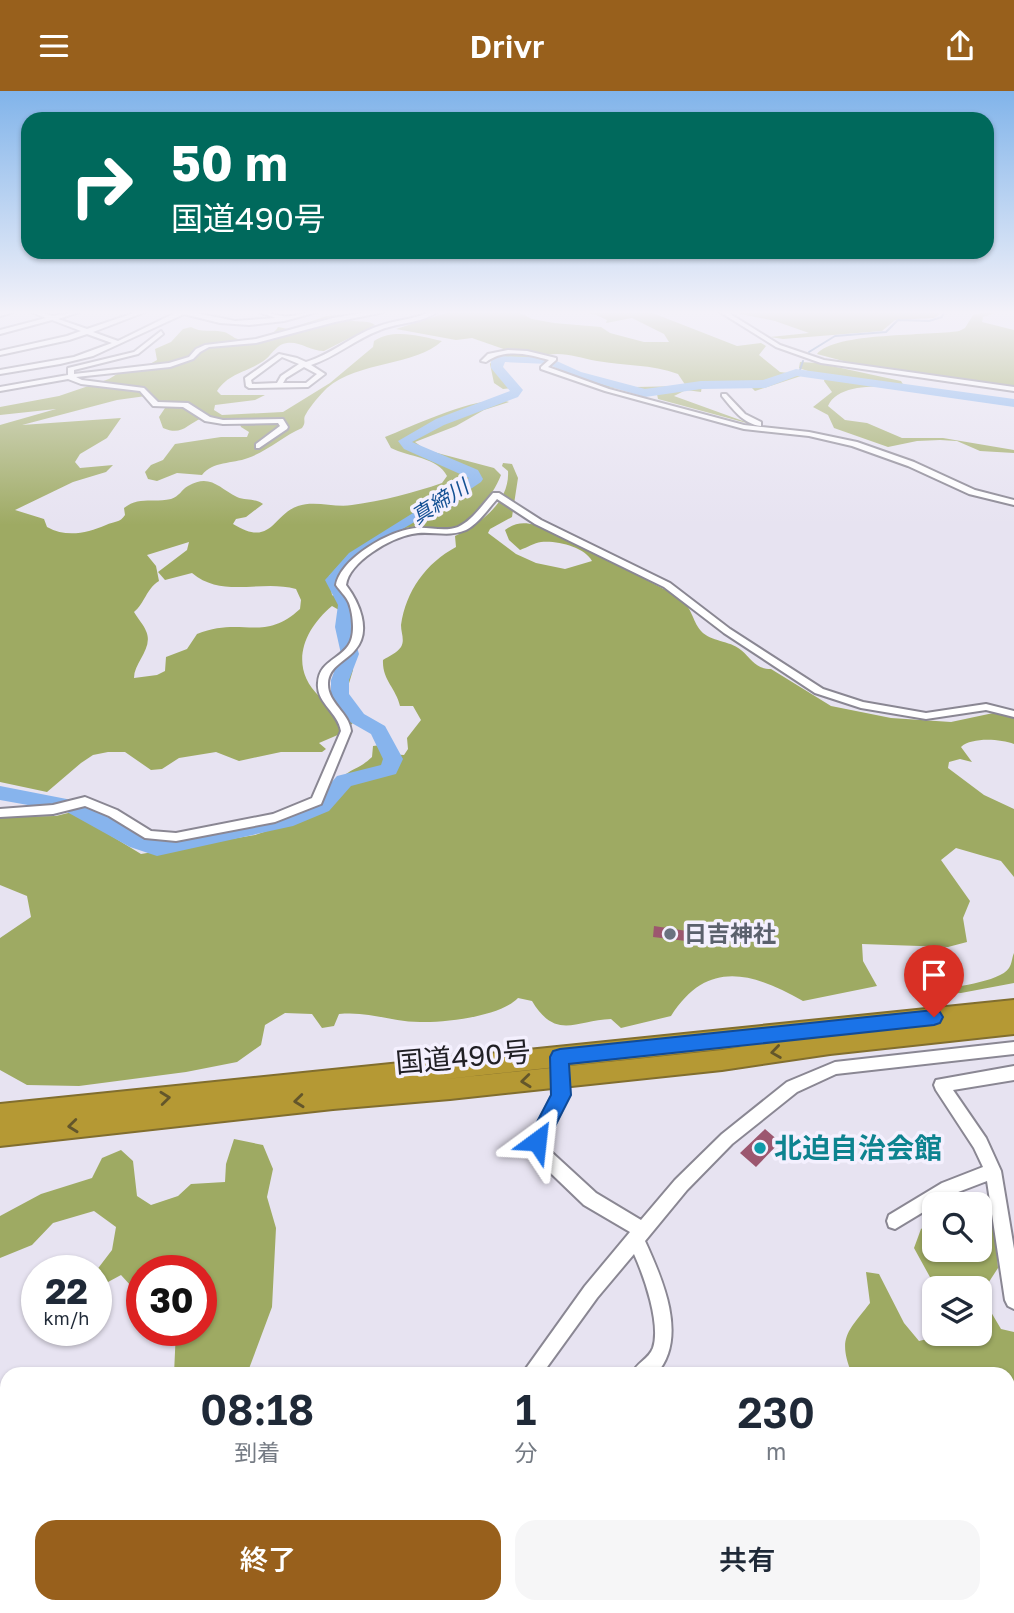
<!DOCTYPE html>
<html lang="ja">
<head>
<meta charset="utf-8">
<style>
	body { margin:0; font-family:"Golos Text","Noto Sans JP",sans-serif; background:#f6f6f7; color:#1f2937; height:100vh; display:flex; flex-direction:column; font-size:26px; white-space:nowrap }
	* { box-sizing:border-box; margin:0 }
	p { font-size:23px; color:#747a83 }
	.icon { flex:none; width:38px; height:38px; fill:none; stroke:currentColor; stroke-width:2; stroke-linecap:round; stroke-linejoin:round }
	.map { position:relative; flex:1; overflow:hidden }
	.side { position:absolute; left:0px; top:1276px; width:1015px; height:247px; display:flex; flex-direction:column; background:#fff; border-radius:21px 21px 0 0; box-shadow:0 2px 5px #0004 }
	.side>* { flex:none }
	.hud { position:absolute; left:21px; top:21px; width:973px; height:147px; border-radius:21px; box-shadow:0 2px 5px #0004; background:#00695c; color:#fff; overflow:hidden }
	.tools { position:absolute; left:922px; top:1101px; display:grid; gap:14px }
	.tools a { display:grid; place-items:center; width:70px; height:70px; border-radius:14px; background:#fff; box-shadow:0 2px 5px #0004; font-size:35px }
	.speed { position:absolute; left:21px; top:1164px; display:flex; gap:14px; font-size:35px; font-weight:700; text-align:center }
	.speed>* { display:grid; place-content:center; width:91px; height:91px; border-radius:50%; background:#fff; box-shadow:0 2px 5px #0004; line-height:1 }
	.speed small { font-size:18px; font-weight:400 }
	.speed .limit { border:10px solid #d22; background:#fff; color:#111 }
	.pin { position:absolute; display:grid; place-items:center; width:60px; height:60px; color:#fff; margin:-72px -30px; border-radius:50% 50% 50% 0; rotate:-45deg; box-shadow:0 0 7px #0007 }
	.pin .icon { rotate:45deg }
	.me { position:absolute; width:77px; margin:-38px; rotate:30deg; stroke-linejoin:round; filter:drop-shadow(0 0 5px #0008) }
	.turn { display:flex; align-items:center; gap:24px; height:147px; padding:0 35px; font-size:32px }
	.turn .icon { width:91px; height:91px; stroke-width:2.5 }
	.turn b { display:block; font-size:49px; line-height:60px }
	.eta { display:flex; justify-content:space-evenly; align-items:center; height:119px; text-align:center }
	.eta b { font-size:42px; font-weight:600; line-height:49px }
	.button { display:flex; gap:14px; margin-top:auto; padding:14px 35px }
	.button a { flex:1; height:80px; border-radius:21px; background:#98601c; color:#fff; font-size:28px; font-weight:600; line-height:80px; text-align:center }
	.button a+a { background:#f6f6f7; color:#1f2937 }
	header { display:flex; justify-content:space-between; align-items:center; height:91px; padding:0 35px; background:#98601c; color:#fff; font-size:32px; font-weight:600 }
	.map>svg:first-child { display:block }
</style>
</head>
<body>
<header><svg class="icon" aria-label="menu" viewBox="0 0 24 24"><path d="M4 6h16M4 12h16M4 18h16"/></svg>Drivr<svg class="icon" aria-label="share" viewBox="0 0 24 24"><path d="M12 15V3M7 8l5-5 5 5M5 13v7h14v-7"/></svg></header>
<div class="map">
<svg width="1014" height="1522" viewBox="0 0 1014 1522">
	<rect width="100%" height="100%" fill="#e7e3f1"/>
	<path fill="#9eaa63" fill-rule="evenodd" d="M373 221 344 226C354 234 365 227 375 234L324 260C311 260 299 250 287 252 277 253 273 262 266 268 250 281 229 281 217 300L221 304H265L255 309 215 314 214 319 222 324 283 321 330 292 373 256 374 250C393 237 421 245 442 250 416 275 358 270 327 297 320 304 311 314 306 323 302 329 307 330 302 337 283 345 268 360 248 367 232 373 213 370 202 384L177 382 157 390 148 388 145 381 151 374 163 369 175 353 221 346H247L249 341 241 336 239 331 202 327C186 334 182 345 163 337L159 326 167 314 155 310 153 304 117 309 22 334 121 327 107 347 80 363 75 371 80 377 113 374 106 381 73 391 15 419 44 428 47 436C67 447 87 442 106 434 114 430 120 432 125 424L124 417C139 405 153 412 171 408 180 405 181 399 188 395 210 382 219 397 237 406 246 410 255 407 263 413L246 426 236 428 233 433C272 457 272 424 298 415 315 409 335 417 352 414 382 410 413 402 442 392L447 385C438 366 408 366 391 357L385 346C413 335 481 302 509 311L484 319 456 335 415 351 426 359 494 377 501 384C493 405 468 439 444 439 430 439 419 433 406 437L344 469 329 485 332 504 351 515V555L341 560 338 540 339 519 332 515C302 540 289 577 320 606L332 605 335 576 344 567H352L353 579 347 599 354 631 340 643 319 652 326 658 322 661H281L239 670 216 661 179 667 162 678 151 679 125 661H108L93 664 81 672 47 701 0 691V334L56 318 0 324V316L59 305 109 288 125 278 150 273 157 269 155 258 171 251 183 238 191 236C201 242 212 238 224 241 229 242 233 247 238 248 249 251 274 246 278 236L288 238 327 225ZM189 451 187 459 158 481 165 489 192 482C223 508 261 488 296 498L301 509 300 518C263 552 242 525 197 543L187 558 166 566 165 580 157 584 134 587C134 571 154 557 146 540 144 534 138 528 134 521 145 512 146 498 159 490L156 475 147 464Z
		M449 221H518L532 228 554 232 601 236 610 242 644 251H669L664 243 632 227 606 232 607 229 594 223 572 221H650L737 255 761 252 766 255 759 264 780 281 804 284 755 300 750 295H702L701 301 686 299 674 305 754 334 658 308 657 303 607 296 579 286 584 284 635 296 686 295 678 283C651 273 625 275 597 270 575 266 561 259 538 266V269L503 271 501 276 513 297 503 298 494 292 490 273 495 265 512 261 472 247 456 249 396 238Z
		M731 221H939L940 223 934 227 895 229 882 240 783 248 770 246 809 242 775 230Z
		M986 221H999L983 226 982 231 1014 239V295L862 275 817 263C834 241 930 245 959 240L965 237 973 224Z
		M800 271 818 272 901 290 904 295C882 296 838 291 828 315L845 329 867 332 902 347H943L1014 359V362L980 360 957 350 940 349 917 350 888 356 834 337 828 324 813 316 832 301 824 290 825 286 799 277Z
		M503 372 512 373 518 387 512 426 490 438 488 442 516 463 536 472 565 478 592 470C585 456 556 449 541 451 534 452 528 456 520 459L509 449 505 439C520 428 531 433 548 437L677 505C694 518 691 528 701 540 711 551 729 549 741 559 752 568 755 578 771 578L831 615 891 627 951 631 998 621 1014 627V653C1000 648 972 646 961 656L972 671 960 668 949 671 948 677 984 704 1014 718V786L1001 770 956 757 941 769 970 810 963 827 967 851 948 856 862 853 863 870 877 895 803 910C752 881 707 868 671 925L621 937 611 928C576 929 556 950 532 910L518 907C501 925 445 932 420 931 392 931 370 920 339 923L334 935 322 937 312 923 285 922 265 934 261 954 237 971 186 981 79 995 27 994 0 979V847L31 826 27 805 0 794V726L56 725 72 721 141 763 255 744 317 723 335 708C340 675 352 685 372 666L373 655 381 654 388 663 404 664 408 658 407 647 421 629 413 615H400C396 597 382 589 383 569 389 565 397 562 401 556 405 549 401 542 401 534 406 500 426 472 456 456L455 445C480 433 510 411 508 380L502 375Z
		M1014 862V892L961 902 921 904 925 894 933 899C950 897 1000 891 1009 877 1012 873 1012 866 1014 862Z
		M234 1048 263 1054 273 1078 267 1106 276 1137 272 1216 247 1283H174L176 1239H201V1180H142V1207L121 1184 97 1197 96 1180 112 1159 116 1136 94 1120 53 1132 32 1154 0 1167V1125L41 1103 92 1087 102 1067 121 1059 133 1070 137 1105 151 1114 178 1105 191 1093 225 1091 226 1073Z
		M980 1117 995 1139 998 1177 985 1197 988 1216 1001 1238 1014 1241V1354L1008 1347V1283H852C837 1246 848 1241 870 1212L866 1181 879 1183 904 1232 919 1250 931 1247 934 1218V1242H980V1197H936L914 1157 921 1138 934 1129V1158H980Z
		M129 1516H316L338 1519 345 1516H694L699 1522H132Z"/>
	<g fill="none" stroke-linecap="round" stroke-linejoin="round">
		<path stroke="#6887b1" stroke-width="2" d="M809 261 835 245 886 241 898 229 929 230 942 226 944 221
			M799 282 803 270"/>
		<path fill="#87b4ed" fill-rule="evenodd" d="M499 265 550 267 581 281 645 298 701 290 763 289 796 278 1014 308V316L797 285 765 297 701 298 645 306 573 285 548 273 505 271 503 276 523 299 518 306 444 334 412 351 478 379 483 388 481 391C442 419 366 451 341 489L354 514 351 536 359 563 349 589V603L364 623 385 635 403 668 396 683 351 695 329 720 293 735 157 765 130 756 67 721 0 709V695L82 711 157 749 282 724 315 710 337 685 381 674 383 668 371 643 350 631 331 603V589L341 563 335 536 338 514 325 489 349 462 469 387 404 358 398 350 436 328 510 300 491 277V270Z"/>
	</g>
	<path fill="#9c576f" d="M654 835 687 840 686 850 653 846Z
		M765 1038 780 1051 756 1076 740 1062Z"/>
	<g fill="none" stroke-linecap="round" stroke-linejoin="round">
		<g stroke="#8a8793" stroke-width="4">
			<path id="minor" d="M0 221H14L0 225Z
				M32 221H40L52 225 79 221 58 228 87 238 137 221H145L93 241 118 250 177 221H191L235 230 276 227 259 221C268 221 274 224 282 225 293 227 306 220 317 221L284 230 249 234 220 232 184 223 93 265 60 273 0 283V279L74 266 112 252 87 243 69 249 0 264V260L67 245 81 240 52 229 0 243V239L46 227Z
				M367 221H384L335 231 256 252 209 256 200 261 193 268 170 276 76 286 82 289 144 297 158 311 188 312 210 326 223 329 283 328 288 336 287 338 259 357H256V353L280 335 278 332 223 333 205 330 183 316 153 315 140 300 81 293 68 288 0 300V296L68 284V277L134 261 161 240 163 243 138 263 74 279V283L169 272 189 266 196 258 205 254 256 248 333 227Z
				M430 221H437C420 233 399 231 380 239 355 248 336 266 311 274L325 283 308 296 249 297 246 295 245 287 279 263 297 267 306 271C331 264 351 245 376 236 394 229 412 229 430 221ZM282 266 299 273 281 285 277 292 252 293 251 289ZM304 276 317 283 306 292H283L286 287Z
				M720 221H727L780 254 824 269 1014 296V300L821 272 776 256Z
				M508 259 527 260 556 267V269L548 276 609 298 744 334 809 341 857 351 914 371 975 399 1014 409V414L969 403 908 375 852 355 809 345 744 338 605 300 541 278V276L549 269C528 263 505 257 486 271L481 270 488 263Z
				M722 303H726L745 323 761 331V335C743 333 733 318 722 305Z
				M493 402H499L541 429 670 492 730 538 823 598 863 611 926 622 986 613 1014 620V626L986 619 926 628 861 617 815 602 724 542 664 496 535 433 497 408C487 419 479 432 466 439 448 447 430 439 412 443 390 447 349 471 346 494 359 511 372 540 355 559 345 571 329 575 328 592 327 612 349 621 351 640L321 713 275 731 176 750 145 747 109 725 85 715 53 723 0 726V718L53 714 85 706 117 719 151 740 176 742 273 723 312 707 341 640C338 621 316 612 318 592 319 571 338 569 348 555 356 545 353 523 349 512 346 505 340 500 336 494 341 467 390 439 416 437 430 436 445 441 458 436 473 429 482 414 493 402Z
				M1014 951V963L836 983 797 1001 732 1053 687 1099 645 1150C662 1187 689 1247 656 1283H632C636 1272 649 1268 653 1257 661 1233 644 1185 634 1163L597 1207 542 1283H522L585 1195 630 1141 584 1114 534 1066 529 1050 553 1003 554 980 556 975 561 974 566 975C577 1002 556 1028 545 1050L547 1057 596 1102 641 1129 675 1089 722 1043 787 991 835 971Z
				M1014 975V989L953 999 986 1047 1001 1080 1014 1158V1218L1008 1215 1005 1209 987 1090 953 1103 895 1138 889 1136 887 1130 889 1124 942 1092 983 1076 974 1057 936 999 934 994 936 989Z
				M7 1414V1435L0 1438V1417Z
				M7 1471V1491L0 1493V1473Z"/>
		</g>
		<g stroke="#816e2e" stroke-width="4">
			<path id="highway" d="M1014 909V943L830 963 722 979 450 1008 333 1018 0 1055V1013ZM741 956 722 959 437 989Z"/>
		</g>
		<use href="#minor" fill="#fff" fill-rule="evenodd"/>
		<use href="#highway" fill="#b59934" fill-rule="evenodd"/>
	</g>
	<defs><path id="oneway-chevron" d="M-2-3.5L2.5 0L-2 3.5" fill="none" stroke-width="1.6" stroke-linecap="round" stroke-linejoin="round" transform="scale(1.75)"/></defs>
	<g stroke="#63562b">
		<use href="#oneway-chevron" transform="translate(776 961) rotate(172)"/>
		<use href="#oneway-chevron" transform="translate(526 990) rotate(174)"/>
		<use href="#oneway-chevron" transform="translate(165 1007) rotate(-6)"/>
		<use href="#oneway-chevron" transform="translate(299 1010) rotate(174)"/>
		<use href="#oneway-chevron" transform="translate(73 1035) rotate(174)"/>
	</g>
	<linearGradient id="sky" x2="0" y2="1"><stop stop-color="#81b4ea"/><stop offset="0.51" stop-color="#f4f2f9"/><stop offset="1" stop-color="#f4f2f9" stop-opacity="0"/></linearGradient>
	<rect width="1014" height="434" fill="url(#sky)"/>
	<path fill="#1a73e8" stroke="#114b97" stroke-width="2" d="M934 919 940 921 943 926 940 932 934 934 569 973 571 1004 544 1057 537 1060 530 1057 527 1050 551 1004 550 966 553 960 560 958Z"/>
	<circle fill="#6b7280" stroke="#f4f0fe" stroke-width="2.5" cx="670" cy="843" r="7"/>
	<circle fill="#0f9aa8" stroke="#f4f0fe" stroke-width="2.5" cx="760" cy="1057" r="7"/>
	<g text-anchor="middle" stroke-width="7" stroke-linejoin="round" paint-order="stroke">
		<g font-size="21" font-style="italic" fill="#155194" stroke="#f4f0fe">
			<text transform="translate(440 411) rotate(-32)" y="7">真締川</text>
		</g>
		<g font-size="23" font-weight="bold" fill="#5b616d" stroke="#f4f0fe" text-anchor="start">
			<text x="684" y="851">日吉神社</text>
		</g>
		<g font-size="28" fill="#201f24" stroke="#f4f0fe">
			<text transform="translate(463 966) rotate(-5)" y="10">国道490号</text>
		</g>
		<g font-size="28" font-weight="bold" fill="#0d838f" stroke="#f4f0fe" text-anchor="start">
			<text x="774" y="1067">北迫自治会館</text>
		</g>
	</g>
</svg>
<div class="tools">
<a><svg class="icon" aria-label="search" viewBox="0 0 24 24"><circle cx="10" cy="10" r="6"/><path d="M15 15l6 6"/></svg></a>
<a><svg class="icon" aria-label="layers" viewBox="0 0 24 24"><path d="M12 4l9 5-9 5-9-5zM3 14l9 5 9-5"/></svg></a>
</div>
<div class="speed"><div>22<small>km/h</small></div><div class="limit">30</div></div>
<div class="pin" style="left:934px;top:926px;background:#d93025"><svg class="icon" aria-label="arrive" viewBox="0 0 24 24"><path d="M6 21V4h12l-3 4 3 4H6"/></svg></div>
<svg class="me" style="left:537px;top:1050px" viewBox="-20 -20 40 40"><path d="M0-17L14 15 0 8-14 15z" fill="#1a73e8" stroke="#fff" stroke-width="4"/></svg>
<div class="hud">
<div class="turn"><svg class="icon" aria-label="right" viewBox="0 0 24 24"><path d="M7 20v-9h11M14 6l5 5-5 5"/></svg><div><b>50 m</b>国道490号</div></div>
</div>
<section class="side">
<div class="eta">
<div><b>08:18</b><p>到着</p></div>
<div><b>1</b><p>分</p></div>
<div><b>230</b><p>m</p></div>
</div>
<div class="button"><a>終了</a><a>共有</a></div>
</section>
</div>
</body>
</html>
